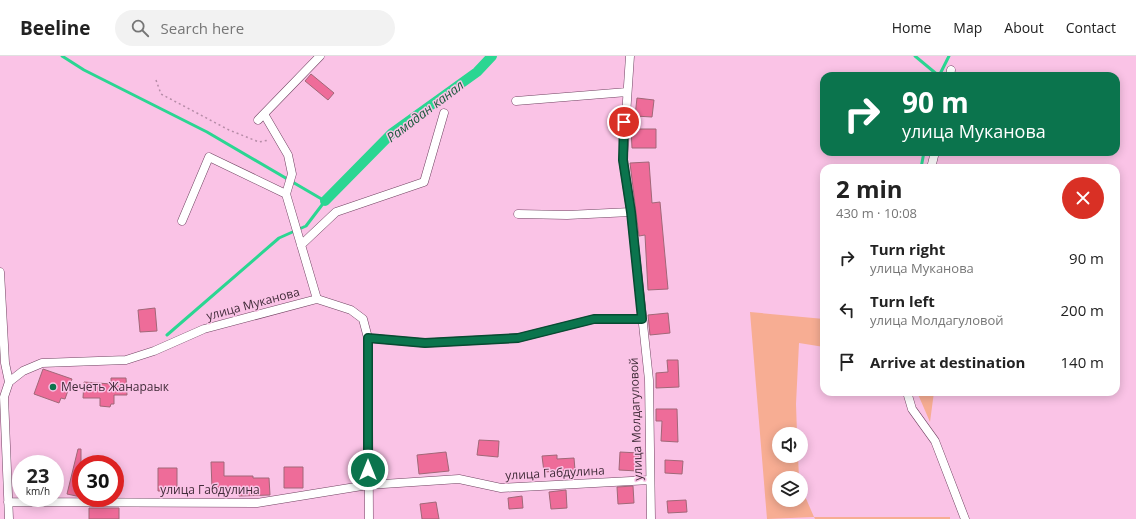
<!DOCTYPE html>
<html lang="en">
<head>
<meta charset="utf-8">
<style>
	body { margin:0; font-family:"Open Sans",sans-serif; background:#f2f2f2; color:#222; height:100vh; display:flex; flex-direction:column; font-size:15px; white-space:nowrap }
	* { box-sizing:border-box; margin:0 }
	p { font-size:13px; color:#767676 }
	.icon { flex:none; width:22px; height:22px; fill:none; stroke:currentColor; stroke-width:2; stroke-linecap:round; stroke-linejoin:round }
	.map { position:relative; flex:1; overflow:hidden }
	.sheet { position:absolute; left:820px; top:108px; width:300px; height:232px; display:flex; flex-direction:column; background:#fff; border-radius:12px; box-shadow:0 2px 10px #0003 }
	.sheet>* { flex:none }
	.guide { position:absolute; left:820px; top:16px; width:300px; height:84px; border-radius:12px; box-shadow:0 2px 10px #0003; background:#0b744d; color:#fff; overflow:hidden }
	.buttons { position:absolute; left:772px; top:371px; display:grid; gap:8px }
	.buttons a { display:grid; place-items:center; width:36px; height:36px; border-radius:50%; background:#fff; box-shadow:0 2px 10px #0003; font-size:20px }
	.speed { position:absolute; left:12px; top:399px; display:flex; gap:8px; font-size:20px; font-weight:700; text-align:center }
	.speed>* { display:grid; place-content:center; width:52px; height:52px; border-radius:50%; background:#fff; box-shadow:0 2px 10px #0003; line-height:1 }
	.speed small { font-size:10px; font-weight:400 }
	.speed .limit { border:6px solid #d22; background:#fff; color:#111 }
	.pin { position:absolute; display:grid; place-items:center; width:34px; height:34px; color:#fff; margin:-17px; border:2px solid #fff; border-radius:50%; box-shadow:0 1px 4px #0007 }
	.me { position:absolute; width:44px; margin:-22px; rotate:0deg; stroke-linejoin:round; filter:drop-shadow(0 0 3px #0008) }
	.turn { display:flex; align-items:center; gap:14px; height:84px; padding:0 16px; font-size:18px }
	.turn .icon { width:52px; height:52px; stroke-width:2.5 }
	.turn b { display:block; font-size:28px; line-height:34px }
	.round { display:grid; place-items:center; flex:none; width:42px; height:42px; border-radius:21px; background:#f2f2f2 }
	.head { display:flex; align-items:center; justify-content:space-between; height:68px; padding:0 16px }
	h1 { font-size:24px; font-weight:700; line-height:30px }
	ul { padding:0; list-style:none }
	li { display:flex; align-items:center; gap:12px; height:52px; padding:0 16px }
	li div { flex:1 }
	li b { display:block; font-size:15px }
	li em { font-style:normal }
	header { display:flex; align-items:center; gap:24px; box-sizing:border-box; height:56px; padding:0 20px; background:#fff; border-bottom:1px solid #e0e0e0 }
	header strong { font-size:19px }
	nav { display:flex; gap:22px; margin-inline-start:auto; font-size:14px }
	.search { width:280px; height:36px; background:#f2f2f2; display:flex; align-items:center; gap:10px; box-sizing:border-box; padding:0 14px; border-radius:22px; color:#767676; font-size:15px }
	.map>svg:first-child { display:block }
</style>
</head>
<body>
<header>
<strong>Beeline</strong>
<div class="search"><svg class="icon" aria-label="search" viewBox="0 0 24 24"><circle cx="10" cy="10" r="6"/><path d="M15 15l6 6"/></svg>Search here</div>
<nav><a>Home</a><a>Map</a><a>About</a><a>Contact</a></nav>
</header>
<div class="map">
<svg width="1136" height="463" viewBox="0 0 1136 463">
	<rect width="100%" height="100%" fill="#fac3e6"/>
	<path fill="#f7ad93" d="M750 256 824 263V291L799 287 796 348 797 378H779V400H798L799 422H779V444H801V431L814 461H950V463H815L814 461 767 463Z
		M917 336H934L930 366Z"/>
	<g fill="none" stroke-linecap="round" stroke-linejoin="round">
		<path stroke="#2bd692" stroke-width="3" d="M62 0 84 14 207 76 325 145 306 170 279 182 167 279
			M915 0 939 20
			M939 20 949 0
			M921 112 924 96"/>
		<path stroke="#2bd692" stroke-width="10" d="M325 145 392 77 477 16 492 0"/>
	</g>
	<path fill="#ee6c99" stroke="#a16778" d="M311 18 334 37 328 44 305 25Z
		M637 42 654 44 652 61 635 60Z
		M631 73H656V92H632Z
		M649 106 652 147 660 146 668 233 648 234 645 179 639 180 630 107Z
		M155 252 157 275 140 276 138 254Z
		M668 257 670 277 650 279 648 259Z
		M667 304H678L679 331 656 332V317L668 316Z
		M43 313 72 323 65 343 61 342 59 347 34 338Z
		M111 322H126L127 339H114V348H111L110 351 100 350V342H83L84 326 111 328Z
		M656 353H677L678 386 661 385 662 365H656Z
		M479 384 499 385 498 401 477 399Z
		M78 393H81V441L67 438Z
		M446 396 449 415 419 418 417 399Z
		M620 396 639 397 638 415 619 414Z
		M557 399V403L574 402 575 414 544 416 542 400Z
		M665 404 683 405 682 418 665 417Z
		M211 406H224V420H253V422H269L270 439 239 440 238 431 212 432Z
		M284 411H303V432H284Z
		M158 412H177V435H158Z
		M633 430 634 447 618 448 617 431Z
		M566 434 567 452 551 453 549 436Z
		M522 440 523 452 509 453 508 442Z
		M686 444 687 456 668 457 667 445Z
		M436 446 439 463H422L420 448Z
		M89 452H119V463H89Z"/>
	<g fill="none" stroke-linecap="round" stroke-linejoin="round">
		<g stroke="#714362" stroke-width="9">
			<path id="street" d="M630 0 623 104 631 156 649 324 651 463
				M950 20 951 14
				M516 45 627 36
				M258 64 320 0
				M931 112 935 96
				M518 158 567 159 631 156
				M182 165 209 101 286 138
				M301 189 336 156 424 126 444 57
				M0 216 5 307 9 326 4 341 9 463
				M317 243 351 254 363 263 368 282 369 463
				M368 282 425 287 518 282 594 263H642
				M9 326 23 315 42 307 126 304 154 295 204 273 317 243 286 138 292 118 288 99 264 58
				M907 336 912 353 935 385 965 463
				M8 446 257 447 368 429 459 423 501 432 650 424"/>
		</g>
		<path stroke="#b68ca7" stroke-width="1.5" stroke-dasharray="2 3" stroke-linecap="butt" d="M156 24 161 38 229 74 259 86 269 84"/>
		<use href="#street" stroke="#fff" stroke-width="8"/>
	</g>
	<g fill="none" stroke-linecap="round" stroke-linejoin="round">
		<g stroke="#074b32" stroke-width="10">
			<path id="route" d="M368 414V282L425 287 518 282 594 263H642L631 156 623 104 624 66"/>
		</g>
		<use href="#route" stroke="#0b744d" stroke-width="7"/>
	</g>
	<circle fill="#0b744d" stroke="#fac3e6" stroke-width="1.5" cx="53" cy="331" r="4"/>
	<g text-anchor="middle" stroke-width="3" stroke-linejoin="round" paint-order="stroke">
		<g font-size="12" fill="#412c39" stroke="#fac3e6">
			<text transform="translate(253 248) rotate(-15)" y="4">улица Муканова</text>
			<text transform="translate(636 363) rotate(-92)" y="4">улица Молдагуловой</text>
			<text transform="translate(555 417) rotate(-3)" y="4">улица Габдулина</text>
			<text x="210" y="438">улица Габдулина</text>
		</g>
		<g font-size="12" fill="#412c39" stroke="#fac3e6" text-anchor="start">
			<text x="61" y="335">Мечеть Жанараык</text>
		</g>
		<g font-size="13" font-style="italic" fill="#1c593d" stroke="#fac3e6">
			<text transform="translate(425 55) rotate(-37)" y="5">Рамадан канал</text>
		</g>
	</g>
</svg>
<div class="buttons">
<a><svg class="icon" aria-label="sound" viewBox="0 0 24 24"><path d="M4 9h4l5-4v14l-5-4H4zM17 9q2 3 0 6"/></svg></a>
<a><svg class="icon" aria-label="layers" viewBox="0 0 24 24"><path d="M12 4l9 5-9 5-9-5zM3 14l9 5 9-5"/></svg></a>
</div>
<div class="speed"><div>23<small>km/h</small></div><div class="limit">30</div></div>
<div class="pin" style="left:624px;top:66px;background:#d93025"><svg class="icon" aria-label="arrive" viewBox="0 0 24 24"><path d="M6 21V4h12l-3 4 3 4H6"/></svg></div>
<svg class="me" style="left:368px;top:414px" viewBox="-20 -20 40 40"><circle r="17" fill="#0b744d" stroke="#fff" stroke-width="3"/><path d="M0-11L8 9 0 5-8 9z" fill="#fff"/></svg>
<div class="guide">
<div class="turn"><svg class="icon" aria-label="right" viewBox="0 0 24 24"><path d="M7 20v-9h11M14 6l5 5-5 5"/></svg><div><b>90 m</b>улица Муканова</div></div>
</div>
<section class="sheet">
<div class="head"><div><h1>2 min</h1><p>430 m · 10:08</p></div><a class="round" style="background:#d93025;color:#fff"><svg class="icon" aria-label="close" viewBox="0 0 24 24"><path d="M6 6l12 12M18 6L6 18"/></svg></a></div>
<ul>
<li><svg class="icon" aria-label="right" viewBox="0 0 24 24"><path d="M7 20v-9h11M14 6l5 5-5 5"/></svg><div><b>Turn right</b><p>улица Муканова</p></div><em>90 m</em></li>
<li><svg class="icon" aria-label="left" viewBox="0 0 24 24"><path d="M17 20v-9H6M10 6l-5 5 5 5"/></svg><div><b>Turn left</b><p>улица Молдагуловой</p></div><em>200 m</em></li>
<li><svg class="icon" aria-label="arrive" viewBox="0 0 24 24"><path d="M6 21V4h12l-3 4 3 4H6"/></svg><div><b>Arrive at destination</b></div><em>140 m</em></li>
</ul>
</section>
</div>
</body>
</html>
